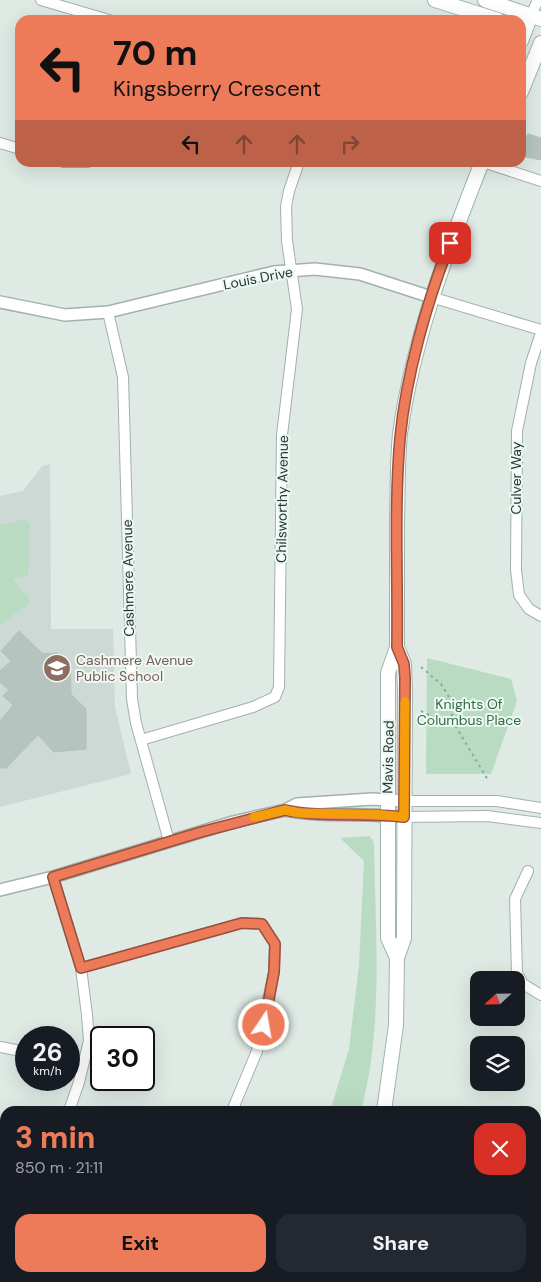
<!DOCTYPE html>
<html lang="en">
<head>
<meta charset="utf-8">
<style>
	body { margin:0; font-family:"DM Sans",sans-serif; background:#242831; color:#f1f3f6; height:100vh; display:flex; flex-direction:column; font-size:19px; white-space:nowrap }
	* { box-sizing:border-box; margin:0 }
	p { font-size:16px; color:#9ea1a6 }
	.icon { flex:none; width:28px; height:28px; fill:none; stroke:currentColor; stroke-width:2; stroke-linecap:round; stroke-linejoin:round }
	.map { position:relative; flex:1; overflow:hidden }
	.details { position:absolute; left:0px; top:1106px; width:541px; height:176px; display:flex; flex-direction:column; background:#171b24; border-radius:15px 15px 0 0; box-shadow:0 5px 20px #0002 }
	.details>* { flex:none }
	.hud { position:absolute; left:15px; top:15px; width:511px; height:152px; border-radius:15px; box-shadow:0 5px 20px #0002; background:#ed7b5a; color:#111; overflow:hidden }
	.needle { width:32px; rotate:248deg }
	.fabs { position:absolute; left:470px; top:971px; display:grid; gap:10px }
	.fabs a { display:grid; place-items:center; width:55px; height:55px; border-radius:10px; background:#171b24; box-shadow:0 5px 20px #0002; font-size:25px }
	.speed { position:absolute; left:15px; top:1026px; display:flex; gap:10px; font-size:25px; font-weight:700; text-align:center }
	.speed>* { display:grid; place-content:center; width:65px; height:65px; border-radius:50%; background:#171b24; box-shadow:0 5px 20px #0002; line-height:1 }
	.speed small { font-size:12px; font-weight:400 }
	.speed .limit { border:2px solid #111; border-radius:8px; background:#fff; color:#111 }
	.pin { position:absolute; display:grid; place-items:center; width:42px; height:42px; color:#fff; margin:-21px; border-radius:10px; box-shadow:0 2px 8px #0006 }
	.me { position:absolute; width:55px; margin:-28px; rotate:12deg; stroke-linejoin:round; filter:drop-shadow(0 0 4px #0008) }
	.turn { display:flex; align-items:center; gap:18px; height:105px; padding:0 15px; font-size:22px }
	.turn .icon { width:65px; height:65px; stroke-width:2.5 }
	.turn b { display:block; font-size:35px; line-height:42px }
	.lanes { display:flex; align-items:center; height:48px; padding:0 15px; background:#0003; justify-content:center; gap:25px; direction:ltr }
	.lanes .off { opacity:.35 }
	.round { display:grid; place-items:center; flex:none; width:52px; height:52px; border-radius:15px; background:#242831 }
	.overview { display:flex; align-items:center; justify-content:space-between; height:85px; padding:0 15px }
	h1 { font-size:30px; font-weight:800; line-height:38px; color:#ed7b5a }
	.cta { display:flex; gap:10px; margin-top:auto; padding:10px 15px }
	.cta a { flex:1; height:58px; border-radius:15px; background:#ed7b5a; color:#111; font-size:20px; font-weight:800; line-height:58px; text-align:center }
	.cta a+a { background:#242831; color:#f1f3f6 }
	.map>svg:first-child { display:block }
</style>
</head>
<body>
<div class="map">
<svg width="541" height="1282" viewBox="0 0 541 1282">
	<rect width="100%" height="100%" fill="#dfeae5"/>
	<path fill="#cdd9d4" d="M50 464 51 629H113L115 707 131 774 0 807V496L23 491 42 466Z"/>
	<path fill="#b8dbc1" d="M25 519 30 524 28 576 13 579 31 602 0 625V525Z
		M427 658 511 679 517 701 491 774H426Z
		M370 836 374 843C375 932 384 1024 361 1111H330L349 1049 359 965 364 861 340 838Z
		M246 1278H305L304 1282H244Z"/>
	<path fill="#b5c4be" stroke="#b2c3bb" d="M528 134 541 138V160L521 156V148Z
		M19 631 43 654 57 653 70 667 71 694 86 709V749L54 752 38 735 6 768H0V721L13 705 3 696 9 690 0 682V671L11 661 1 651Z"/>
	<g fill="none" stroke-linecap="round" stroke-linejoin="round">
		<g stroke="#a2b1ac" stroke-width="12">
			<path id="minor" d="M41 0 109 20
				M531 15 538 0
				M0 143 20 149
				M63 162H88
				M483 162 541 181
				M431 297 541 330
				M108 312 123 377 132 699 136 723 169 841
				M541 333 531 363 517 431 516 570 519 595 529 609 541 616
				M141 740 253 707 275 697 279 687 282 435 297 309 287 241 286 207 289 191 299 162
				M405 801H497L541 808
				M404 817 487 816 541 823
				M528 871 515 899 517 973 523 984 541 995
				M53 877 81 968 87 1015 89 1041 79 1082 69 1111
				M81 968 242 923 262 924 275 944 274 972 257 1051 232 1111
				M0 1047 26 1052
				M69 1060 83 1062
				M0 1253 5 1243
				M149 1282 152 1278"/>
		</g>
		<g stroke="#a2b1ac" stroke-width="14">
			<path id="tertiary" d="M0 302 65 315 108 312 274 272 315 269 360 274 431 297
				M285 810C321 818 365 812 404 817
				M0 890 53 877 233 822 285 810 297 804 372 799 405 801"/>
		</g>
		<g stroke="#9fb5ac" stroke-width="16">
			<path id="secondary" d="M435 0 498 20
				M485 0 541 19
				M521 41 531 15
				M521 92 541 43
				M397 958 388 938V673L397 647C397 605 397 563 397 522 398 493 397 463 400 434 413 339 447 251 482 162
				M384 1111 396 1025 397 958 404 938 405 692 404 664 397 647
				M324 1282 325 1278"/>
		</g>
		<path stroke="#81ac9e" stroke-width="2" stroke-dasharray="2.5 4" stroke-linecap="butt" d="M421 667 441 684 449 697 453 722 488 780
			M421 711 455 727"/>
		<use href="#minor" stroke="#fff" stroke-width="10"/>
		<use href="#tertiary" stroke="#fff" stroke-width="11"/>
		<use href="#secondary" stroke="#fff" stroke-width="14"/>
	</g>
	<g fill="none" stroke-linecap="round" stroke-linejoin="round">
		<g stroke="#9a503a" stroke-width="12">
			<path id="route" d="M264 1025 274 972 275 944 262 924 242 923 81 968 53 877 201 832 285 810C321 818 365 812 404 817L405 678 404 664 397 647C398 577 394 507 400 438 406 376 427 301 450 243"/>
		</g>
		<use href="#route" stroke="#ed7b5a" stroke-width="9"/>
		<path stroke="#f59e0b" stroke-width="9" d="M254 817 285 810 299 813 372 814 404 817 405 702"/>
	</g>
	<defs>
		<g id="school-disc" transform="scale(1.4375)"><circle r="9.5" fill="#8d6e63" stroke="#eff7f3"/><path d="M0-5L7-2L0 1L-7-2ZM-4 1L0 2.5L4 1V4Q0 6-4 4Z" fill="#fff"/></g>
	</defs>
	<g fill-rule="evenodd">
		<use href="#school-disc" x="57" y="668"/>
	</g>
	<g text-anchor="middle" stroke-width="4" stroke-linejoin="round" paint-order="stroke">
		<g font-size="14" fill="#213932" stroke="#eff7f3">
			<text transform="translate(258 278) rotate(-11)" y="5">Louis Drive</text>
			<text transform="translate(516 478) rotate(-90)" y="5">Culver Way</text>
			<text transform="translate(282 499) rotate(-89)" y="5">Chilsworthy Avenue</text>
			<text transform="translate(128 578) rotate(-91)" y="5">Cashmere Avenue</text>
			<text transform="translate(388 757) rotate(-89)" y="5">Mavis Road</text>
		</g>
		<g font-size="14" fill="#785e54" stroke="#eff7f3" text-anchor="start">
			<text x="76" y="665">Cashmere Avenue<tspan x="76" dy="16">Public School</tspan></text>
		</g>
		<g font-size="14" fill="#2d6e45" stroke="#eff7f3">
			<text x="469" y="709">Knights Of<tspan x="469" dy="16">Columbus Place</tspan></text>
		</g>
	</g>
</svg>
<div class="fabs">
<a><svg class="needle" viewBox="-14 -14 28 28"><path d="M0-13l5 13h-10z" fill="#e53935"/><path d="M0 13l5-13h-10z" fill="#9ea1a6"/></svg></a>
<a><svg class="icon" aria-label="layers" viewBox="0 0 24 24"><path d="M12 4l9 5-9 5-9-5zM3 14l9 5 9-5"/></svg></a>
</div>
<div class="speed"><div>26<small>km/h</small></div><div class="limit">30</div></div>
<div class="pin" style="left:450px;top:243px;background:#d93025"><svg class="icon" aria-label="arrive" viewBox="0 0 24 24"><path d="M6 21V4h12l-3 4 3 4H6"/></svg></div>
<svg class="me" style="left:264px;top:1025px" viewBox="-20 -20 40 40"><circle r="17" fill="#ed7b5a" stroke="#fff" stroke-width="3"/><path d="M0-11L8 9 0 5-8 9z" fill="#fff"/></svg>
<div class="hud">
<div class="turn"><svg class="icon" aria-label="left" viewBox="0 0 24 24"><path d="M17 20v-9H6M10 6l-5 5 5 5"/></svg><div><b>70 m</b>Kingsberry Crescent</div></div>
<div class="lanes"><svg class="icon" aria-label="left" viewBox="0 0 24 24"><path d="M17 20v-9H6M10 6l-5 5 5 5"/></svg><svg class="icon off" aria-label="ahead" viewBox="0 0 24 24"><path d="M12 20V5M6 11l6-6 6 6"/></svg><svg class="icon off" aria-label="ahead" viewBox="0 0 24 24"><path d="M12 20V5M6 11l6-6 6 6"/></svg><svg class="icon off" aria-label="right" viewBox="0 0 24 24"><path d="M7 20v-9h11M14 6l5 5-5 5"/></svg></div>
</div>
<section class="details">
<div class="overview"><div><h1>3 min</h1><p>850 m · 21:11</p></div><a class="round" style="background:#d93025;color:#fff"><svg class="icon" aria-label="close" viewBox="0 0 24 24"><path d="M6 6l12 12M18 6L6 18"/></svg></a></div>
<div class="cta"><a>Exit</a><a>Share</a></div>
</section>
</div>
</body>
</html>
